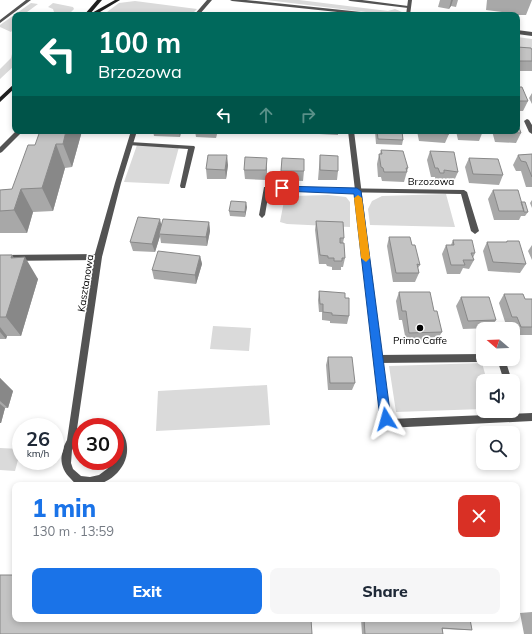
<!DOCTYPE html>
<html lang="en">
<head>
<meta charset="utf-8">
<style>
	body { margin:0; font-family:Mulish,sans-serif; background:#f6f6f7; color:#1f2937; height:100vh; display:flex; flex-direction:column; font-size:15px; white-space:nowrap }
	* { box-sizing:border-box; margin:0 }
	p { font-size:13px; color:#747a83 }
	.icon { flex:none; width:22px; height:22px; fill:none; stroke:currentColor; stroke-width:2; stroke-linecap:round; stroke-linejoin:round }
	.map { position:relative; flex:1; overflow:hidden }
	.sheet { position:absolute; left:12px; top:482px; width:508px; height:140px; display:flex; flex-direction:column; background:#fff; border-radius:8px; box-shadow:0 2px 6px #0003 }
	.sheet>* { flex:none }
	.hud { position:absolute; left:12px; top:12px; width:508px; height:122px; border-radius:8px; box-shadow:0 2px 6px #0003; background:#00695c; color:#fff; overflow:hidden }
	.needle { width:26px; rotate:289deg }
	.tools { position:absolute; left:476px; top:322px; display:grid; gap:8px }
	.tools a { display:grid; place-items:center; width:44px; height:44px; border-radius:8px; background:#fff; box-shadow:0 2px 6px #0003; font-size:20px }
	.speed { position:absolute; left:12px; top:418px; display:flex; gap:8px; font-size:20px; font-weight:700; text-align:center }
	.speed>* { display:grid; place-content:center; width:52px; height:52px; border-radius:50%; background:#fff; box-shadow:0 2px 6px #0003; line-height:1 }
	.speed small { font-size:10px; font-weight:400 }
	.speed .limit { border:6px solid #d22; background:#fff; color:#111 }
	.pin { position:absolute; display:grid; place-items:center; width:34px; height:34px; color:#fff; margin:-17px; border-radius:8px; box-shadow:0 2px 6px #0006 }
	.me { position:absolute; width:44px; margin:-22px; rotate:352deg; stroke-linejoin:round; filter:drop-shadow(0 0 3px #0008) }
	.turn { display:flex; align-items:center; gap:14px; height:84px; padding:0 20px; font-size:18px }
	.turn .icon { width:52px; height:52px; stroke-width:2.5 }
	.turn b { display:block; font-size:28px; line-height:34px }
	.lanes { display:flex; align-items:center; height:38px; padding:0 20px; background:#0003; justify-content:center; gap:20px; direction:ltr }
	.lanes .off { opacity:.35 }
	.round { display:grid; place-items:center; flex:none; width:42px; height:42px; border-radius:8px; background:#f6f6f7 }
	.summary { display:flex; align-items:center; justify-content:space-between; height:68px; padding:0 20px }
	h1 { font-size:24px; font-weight:800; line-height:30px; color:#1a73e8 }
	.primary-button { display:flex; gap:8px; margin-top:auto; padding:8px 20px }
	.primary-button a { flex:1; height:46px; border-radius:8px; background:#1a73e8; color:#fff; font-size:16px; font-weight:800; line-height:46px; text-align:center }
	.primary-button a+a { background:#f6f6f7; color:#1f2937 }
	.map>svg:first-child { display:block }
</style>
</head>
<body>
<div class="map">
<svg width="532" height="634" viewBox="0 0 532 634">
	<rect width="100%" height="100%" fill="#fff"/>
	<path fill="#dadada" d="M266 0H299L388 11 395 9 402 12 399 15H391Z
		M135 1 197 9 191 15H103L119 3Z
		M31 3 38 4 23 15H15V27L11 32 0 27V25Z
		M53 3 73 7 74 9 68 15H55L53 9 48 7Z
		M517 37 532 39V50L517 48Z
		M13 50H15V65L0 79V69L11 58Z
		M137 145 179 147 169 184 124 182Z
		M446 194 455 227 370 225 368 209 372 201 382 196Z
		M328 195 346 197 350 202V227L287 224 280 222 284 201 293 196Z
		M213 326 251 328 249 351 210 349Z
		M482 363 487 381H483V409L396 412 389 366Z
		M267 385 270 425 156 431 158 391Z
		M0 448 21 449 15 471 0 470Z"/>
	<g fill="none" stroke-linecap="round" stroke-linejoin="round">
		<path fill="#535353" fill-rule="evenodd" d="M348 0H362L408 6 410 7 408 8 350 1Z
			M527 119 529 120 532 125V134L529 132 524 121Z
			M16 131H23L2 152 0 153V147Z
			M130 142 194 146 195 147 185 188H181L180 186 188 149 128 145V143Z
			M264 187 464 190 467 192 479 231 475 234 471 231 461 194 269 191 265 215 262 218 259 215Z
			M98 254 102 257 98 260 0 261V255Z
			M483 354V359H487L483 362 377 363 374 362 373 359 374 356 377 355Z
			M497 359H505L512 381H504Z
			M513 390 516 391 520 402 519 405 516 406 513 405Z"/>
		<path fill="#535353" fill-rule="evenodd" d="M26 0H31L0 23V20Z
			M207 0H212L199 15H194Z
			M230 0H246L380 14 382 15H366L232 1Z
			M408 0H412L410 15H406Z
			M517 30 532 32V36L517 34Z
			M131 131H137L121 183 102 257 77 429 81 428V437L76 443 72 450 71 463 73 469 81 476 90 477 99 475 107 469 115 461 118 453V443L115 439V427H114H115C122 429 127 439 127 447 129 471 102 491 79 485 75 484 73 481 71 479 59 468 59 454 67 440L94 257 115 183Z
			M348 131H354L390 419 532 413V421L386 428 383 427Z
			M93 423H107L110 424 112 427H88L90 424Z"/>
		<path fill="#202020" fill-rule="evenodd" d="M97 0H102L90 14 115 0H120L95 15H84Z
			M15 83V88L0 102V97Z"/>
	</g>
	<path fill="#a8a8a8" d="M440 0H458L456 7 451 6 449 9 438 7Z
		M487 0H532L526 15H519L518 18H517V15H501L502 12 486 10Z
		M517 47 532 50V71H517Z
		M517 87 528 101 523 111H517Z
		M532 93V104L529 98Z
		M82 131 72 167 65 168 53 211 33 212 27 233H0V190L12 189 35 145Z
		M153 131H181L180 137 154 136Z
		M195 131H217L216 138 196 137Z
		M284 131H304V133L284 132Z
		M319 131H338V135L319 134Z
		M375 131H402L403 140 402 145 376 144Z
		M417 131H448L449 134 445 143 419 141Z
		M456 131H483L479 141 458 140Z
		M492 131H517L521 133 516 143 495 142Z
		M381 150 408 168 404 182 382 181 381 177H378L377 164 379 154H380Z
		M430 151 458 172 454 181 442 180 441 183H436L435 177H431L427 160Z
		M532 154V187H526L521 171H516L513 165 518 155Z
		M320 155 338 171 337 180H318Z
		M282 158 304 171 303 181 281 180Z
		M469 158 503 175 499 185 469 183 465 167Z
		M228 165 226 179H207L206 169Z
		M267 167 266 180 245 179 244 170Z
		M493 190 521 202 528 212 525 216H521L519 220H494L488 199Z
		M532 200V208L530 203Z
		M247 207 245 217 230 216 229 211Z
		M316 221 344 238 343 243 345 258 343 267H341V270H332V267L327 266 326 264H319L315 230Z
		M209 222 210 231 207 246 161 243 160 236 155 252 133 251 130 242 161 225Z
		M389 237 412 245 420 265 418 268 419 273 415 282H393L387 246Z
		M453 240 475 253 473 258 474 260 469 269 463 268 460 274H447L442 254 446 245H451Z
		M507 241 526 264 520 273 488 271 483 251 487 242H506Z
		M532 245V260L528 251Z
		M0 255H12L14 258 38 279 21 336H7L6 339H0Z
		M200 256 202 264 196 284 154 279 152 270Z
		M319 291 345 298 349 316 347 324 330 323V321L322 320V312H319L318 300Z
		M399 292 434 311 442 332 437 340 406 341 402 320H399L396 301Z
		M504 294 525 299H532V335H515L511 325H506L499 303Z
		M461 297 496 320 491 328 463 329 456 306Z
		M328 357 355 383 352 390H328L326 365Z
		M0 378 13 391 8 408H5L1 423H0Z
		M532 612V634H524L520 613Z
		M361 619H470L472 630H465L443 629V634H362Z"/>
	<path fill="#888" d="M451 0H453L451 6 449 9Z
		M66 131H82L72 167 63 144Z
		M179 131H181L180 137 179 132Z
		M216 131H217L216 138Z
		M56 144 65 168 53 211 42 188Z
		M227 155 228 165 226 179 225 170Z
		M267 158V167L266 180V170Z
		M21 189 33 212 27 233 14 210Z
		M246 202 247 207 245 217V212Z
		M160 219 162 228 159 234 160 236 155 252 152 244Z
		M209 222 210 231 207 246 206 237Z
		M12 255 21 269 25 257 38 279 21 336 6 317 11 258Z
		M200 256 202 264 196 284 195 275Z
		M0 327 7 336 6 339 0 332Z
		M0 378 13 391 8 408 0 401Z
		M0 404 5 408 1 423H0Z"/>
	<path fill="#c3c3c3" stroke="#888" d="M517 47 531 48 532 50V61H517Z
		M517 87H522L528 101H517Z
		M517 122 521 133 500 132 499 131H517Z
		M40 131H66L63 144H56L42 188 21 189 14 210 0 211V190L12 189 28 145H35Z
		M161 131H179V132Z
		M377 131H402L403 140 378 139Z
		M422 131H448L449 134 422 132Z
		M381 150 403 151 408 168H406L407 172H384L383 168 381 167 379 154H382Z
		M430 151 454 152 458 172 444 170V173H440L438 168H435Z
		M532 154V177L526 162 521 161 518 155Z
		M208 155H227L225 170 206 169Z
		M320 155 338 156V171L320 170Z
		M245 157 267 158 266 170H244Z
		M282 158 304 159V171H281Z
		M469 158 498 159 503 175 473 174Z
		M493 190H518L524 211H499Z
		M231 201 246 202 245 212 229 211Z
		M521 202H525L528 212H524Z
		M138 217 160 219 152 244 130 242Z
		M163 219 209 222 206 237 159 234Z
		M316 221 343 222 344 238H340V243H344L345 258H342V261H334V258H328V256L320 255Z
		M389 237H410L412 245H415L420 265 417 264 419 273H396Z
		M453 240H472L475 253H471L474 260H463L465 265H451L446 245H454Z
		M507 241H519L526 264 493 262 487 242H507Z
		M158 251 200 256 195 275 152 270Z
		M0 255H12L11 258 25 257 6 317H0Z
		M319 291 345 293V298H349V316L332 315V313L323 312V304H320Z
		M399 292H430L434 311H437L442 332 409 333 406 311H402Z
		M504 294H523L525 299H532V327H521L517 317H512Z
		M461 297H489L496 320 468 321Z
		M328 357H352L355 383H330Z
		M0 575H15V619H311L312 634H0Z
		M364 619H470L472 630 442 628 443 634H365Z"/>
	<path fill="#1a73e8" stroke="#114b97" d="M280 186 357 188 361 191 391 419 389 423 386 424 382 423 380 419 354 194 282 191 279 188Z"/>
	<path fill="#f59e0b" d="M358 195 362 198 370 258 366 262 361 258 354 198Z"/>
	<circle fill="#000" stroke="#fff" stroke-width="1.5" cx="420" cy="328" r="4"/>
	<g text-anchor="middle" stroke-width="3.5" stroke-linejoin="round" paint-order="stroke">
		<g font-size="10" fill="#000" stroke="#fff">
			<text x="431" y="185">Brzozowa</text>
			<text transform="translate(85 283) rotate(-81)" y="4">Kasztanowa</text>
		</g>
		<g font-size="10" fill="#000" stroke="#fff">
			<text x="420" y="344">Primo Caffe</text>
		</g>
	</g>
</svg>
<div class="tools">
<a><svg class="needle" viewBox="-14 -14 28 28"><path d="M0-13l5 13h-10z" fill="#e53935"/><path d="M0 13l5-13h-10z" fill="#747a83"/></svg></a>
<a><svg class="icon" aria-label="sound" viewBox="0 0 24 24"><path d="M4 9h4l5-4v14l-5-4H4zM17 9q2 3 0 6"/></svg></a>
<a><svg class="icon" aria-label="search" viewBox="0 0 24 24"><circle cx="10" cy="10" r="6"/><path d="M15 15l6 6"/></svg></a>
</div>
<div class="speed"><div>26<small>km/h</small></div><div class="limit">30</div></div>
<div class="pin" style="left:282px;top:188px;background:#d93025"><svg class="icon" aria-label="arrive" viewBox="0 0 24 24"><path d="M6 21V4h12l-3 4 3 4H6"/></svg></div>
<svg class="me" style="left:386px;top:419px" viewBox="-20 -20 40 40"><path d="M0-17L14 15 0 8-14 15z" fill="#1a73e8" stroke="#fff" stroke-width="4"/></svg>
<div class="hud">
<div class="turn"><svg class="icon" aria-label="left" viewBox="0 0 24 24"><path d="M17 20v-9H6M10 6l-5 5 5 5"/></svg><div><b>100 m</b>Brzozowa</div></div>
<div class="lanes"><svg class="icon" aria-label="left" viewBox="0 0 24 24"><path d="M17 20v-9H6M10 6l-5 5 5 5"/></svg><svg class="icon off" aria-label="ahead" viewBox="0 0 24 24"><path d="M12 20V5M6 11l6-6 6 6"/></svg><svg class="icon off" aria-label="right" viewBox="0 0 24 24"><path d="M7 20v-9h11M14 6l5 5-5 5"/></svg></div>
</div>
<section class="sheet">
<div class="summary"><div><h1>1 min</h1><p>130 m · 13:59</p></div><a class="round" style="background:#d93025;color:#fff"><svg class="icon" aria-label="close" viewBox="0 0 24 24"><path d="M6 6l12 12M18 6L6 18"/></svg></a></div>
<div class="primary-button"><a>Exit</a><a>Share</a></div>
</section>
</div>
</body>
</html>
